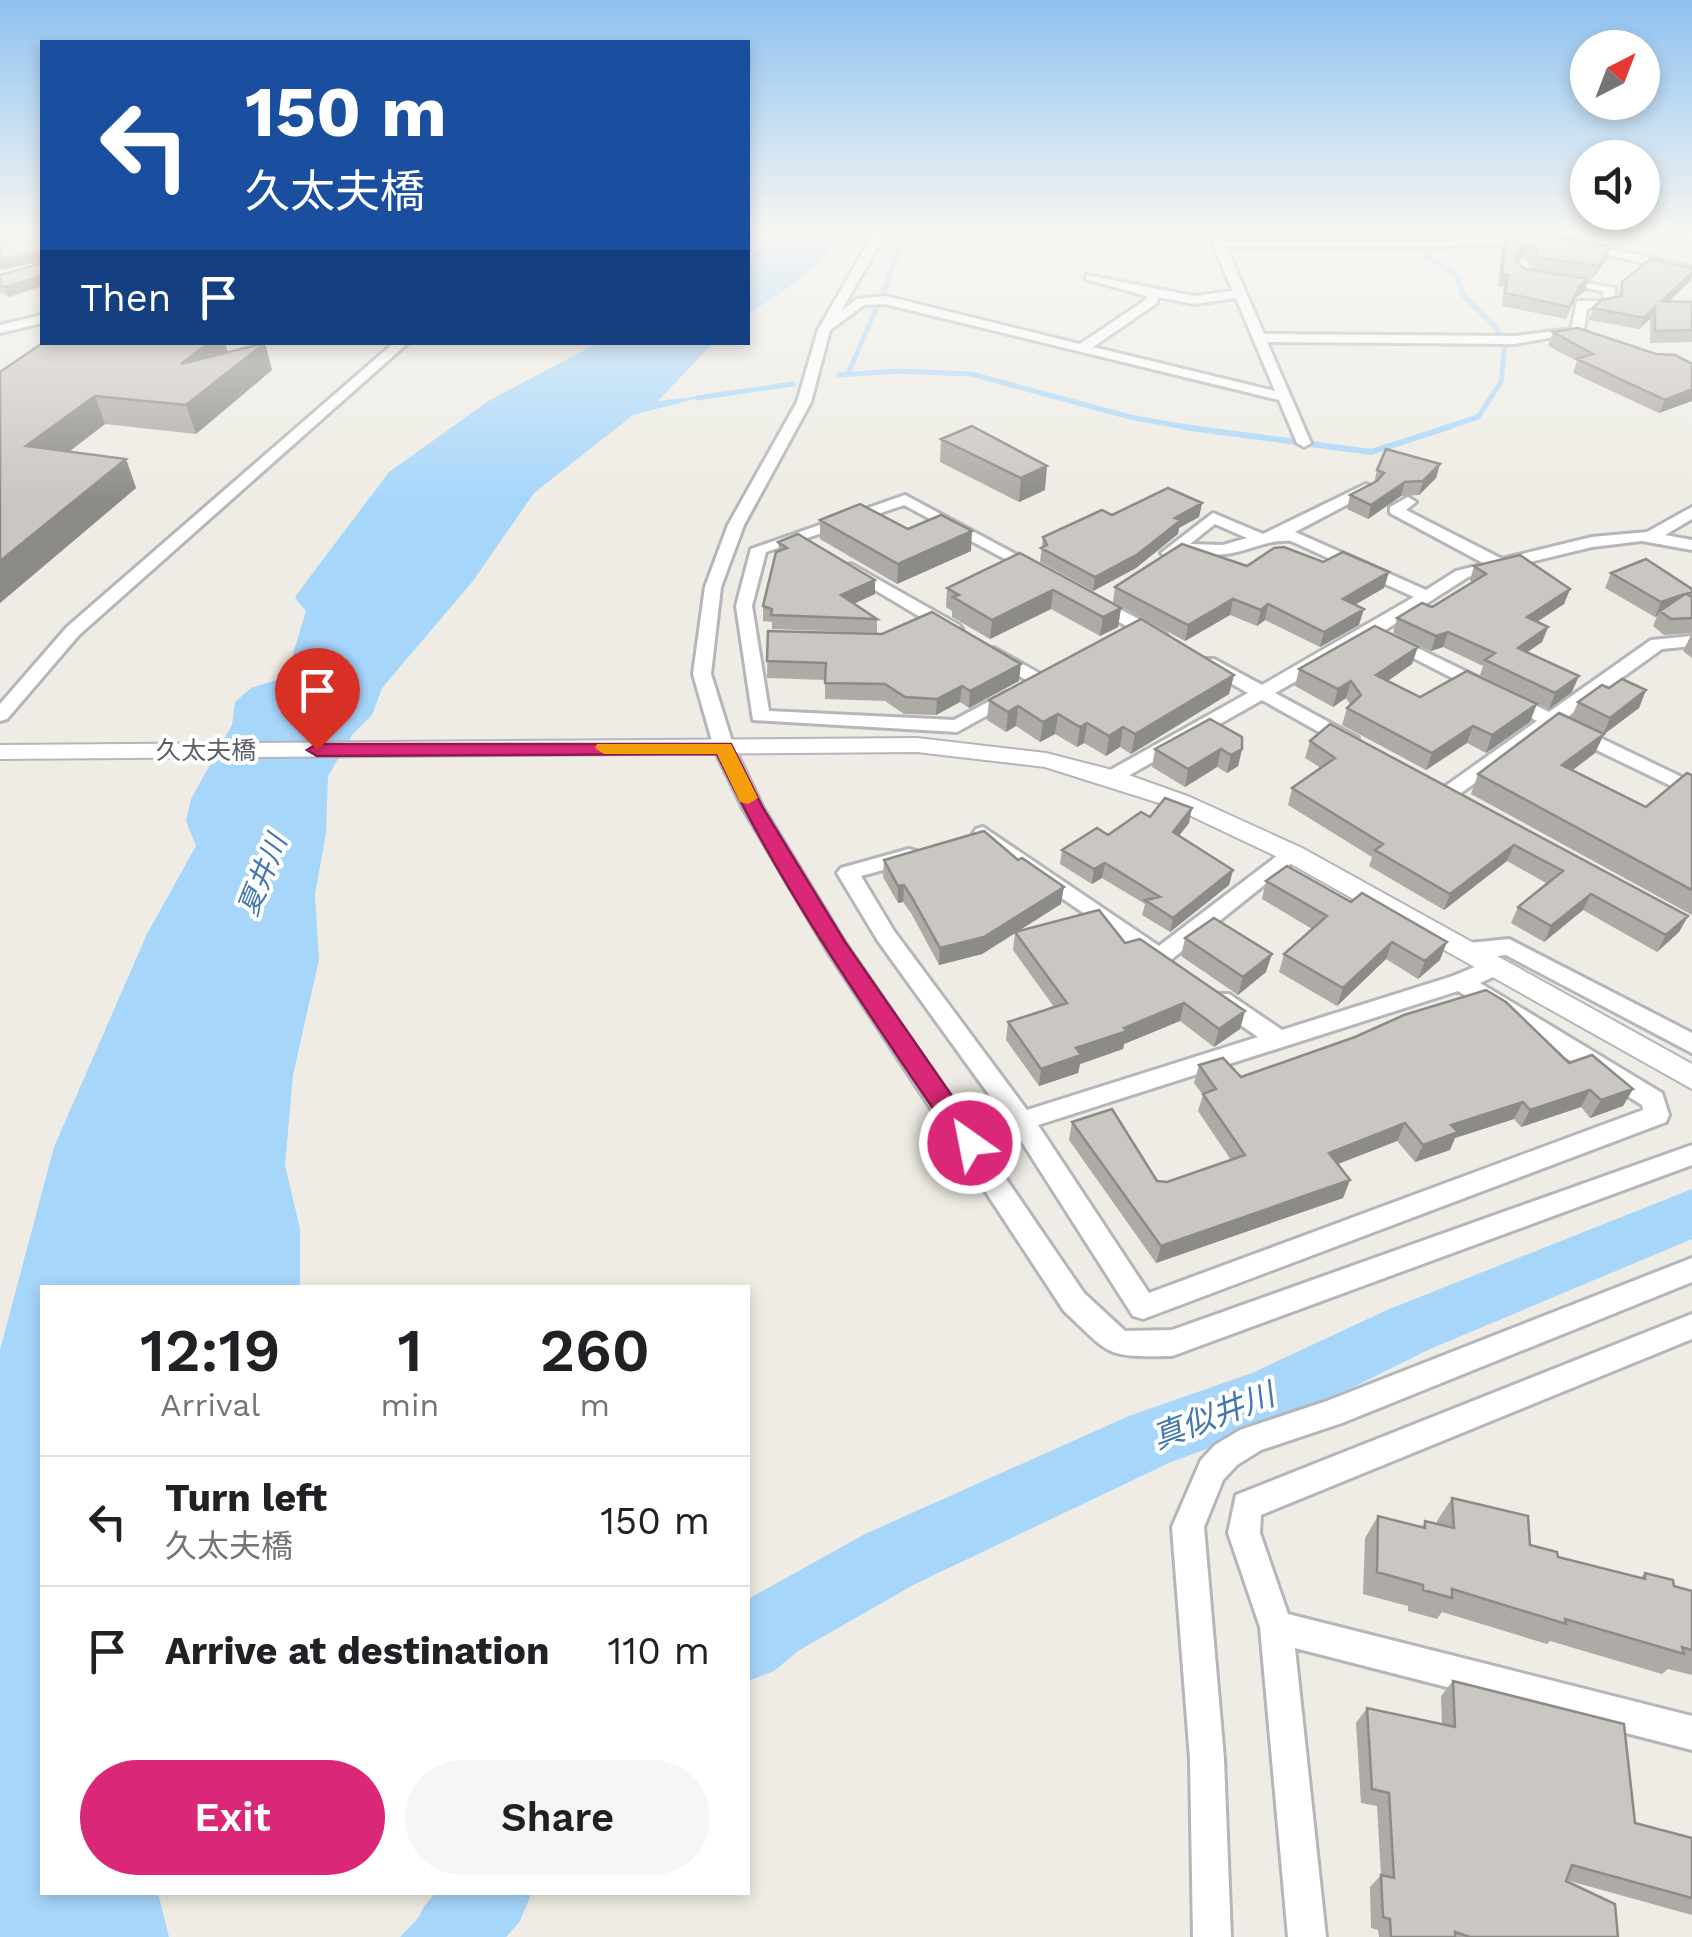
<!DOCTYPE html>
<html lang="en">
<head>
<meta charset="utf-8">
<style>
	body { margin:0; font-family:"Work Sans","Noto Sans JP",sans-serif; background:#f6f6f6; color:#202124; height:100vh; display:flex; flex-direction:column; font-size:38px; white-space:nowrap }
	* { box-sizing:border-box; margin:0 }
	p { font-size:32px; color:#757577 }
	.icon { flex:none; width:55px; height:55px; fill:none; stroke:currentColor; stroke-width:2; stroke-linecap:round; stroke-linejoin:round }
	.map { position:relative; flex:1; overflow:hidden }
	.sheet { position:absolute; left:40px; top:1285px; width:710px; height:610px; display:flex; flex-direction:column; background:#fff; border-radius:0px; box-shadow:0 5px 15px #0003 }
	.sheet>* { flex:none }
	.guide { position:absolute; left:40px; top:40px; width:710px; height:305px; border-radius:0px; box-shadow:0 5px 15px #0003; background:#1a4fa0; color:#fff; overflow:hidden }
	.needle { width:65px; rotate:42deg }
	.controls { position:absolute; left:1570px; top:30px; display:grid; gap:20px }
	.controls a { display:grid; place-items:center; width:90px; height:90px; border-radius:50%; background:#fff; box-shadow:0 5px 15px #0003; font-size:50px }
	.pin { position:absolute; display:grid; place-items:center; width:85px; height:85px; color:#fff; margin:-102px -42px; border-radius:50% 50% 50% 0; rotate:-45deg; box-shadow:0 0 10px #0007 }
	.pin .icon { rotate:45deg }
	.me { position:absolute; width:110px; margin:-55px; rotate:327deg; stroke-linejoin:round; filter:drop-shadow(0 0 8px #0008) }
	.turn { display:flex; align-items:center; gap:35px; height:210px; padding:0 40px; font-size:45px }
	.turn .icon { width:130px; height:130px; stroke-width:2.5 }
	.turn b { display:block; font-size:70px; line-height:85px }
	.then { display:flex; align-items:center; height:95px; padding:0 40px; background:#0003; gap:20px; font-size:38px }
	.eta { display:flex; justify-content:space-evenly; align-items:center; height:170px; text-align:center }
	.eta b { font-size:60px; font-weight:600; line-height:70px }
	.primary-button { display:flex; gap:20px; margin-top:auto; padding:20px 40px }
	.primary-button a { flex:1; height:115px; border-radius:60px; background:#db2777; color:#fff; font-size:40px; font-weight:600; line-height:115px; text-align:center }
	.primary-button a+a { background:#f6f6f6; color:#202124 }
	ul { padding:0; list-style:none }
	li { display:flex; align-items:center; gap:30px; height:130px; padding:0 40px; border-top:2px solid #e0e0e0 }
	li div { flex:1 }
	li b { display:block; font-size:38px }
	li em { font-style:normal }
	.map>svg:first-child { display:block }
</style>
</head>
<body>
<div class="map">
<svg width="1692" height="1937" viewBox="0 0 1692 1937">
	<rect width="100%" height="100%" fill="#eeece4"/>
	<path fill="#a7d6fb" d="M775 231H837C832 264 774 297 748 314V260Z
		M598 343H713L658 401 710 395 633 415 534 493 473 581 382 688 372 715 353 734 328 776 326 833 315 895 319 960 293 1075 285 1165 300 1229V1287L42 1288V1892L158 1893 169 1937H0V1350L54 1147 147 934 196 846 186 821 191 799 232 725 235 702 251 688 286 677 306 611 295 598 297 594 389 472 490 400Z
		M442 1893H487L449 1937H400Z"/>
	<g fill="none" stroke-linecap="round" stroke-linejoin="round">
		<path stroke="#a7d6fb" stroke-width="5" d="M881 297 907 231
			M848 374 879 302
			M839 375 896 371 971 374 1130 417 1197 429
			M697 398 793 384
			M1441 429 1478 417 1501 382 1505 345 1496 327 1463 295 1456 275 1427 256 1435 248 1498 242"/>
		<path stroke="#a7d6fb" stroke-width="6" d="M1183 427 1371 452 1449 427"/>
		<path fill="#a7d6fb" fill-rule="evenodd" d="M1692 1189V1239L1430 1349 1291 1418 1171 1462 915 1584 798 1651 774 1671 748 1681V1599L865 1534 1129 1416 1252 1373 1387 1310Z
			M436 1892H532L520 1921 506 1937H410L423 1908Z"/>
		<g stroke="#b4b6ba" stroke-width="6">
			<path id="minor" d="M875 231H887L841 311 857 299 885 296 1080 344 1147 299 1146 296 1086 279V275L1194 296 1233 291 1209 235 1215 232 1223 241H1444L1527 235 1571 240 1692 267V275L1571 246 1527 241 1444 247H1226L1264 334 1515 336 1571 329 1577 301H1604L1603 291 1522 278 1516 273 1517 262 1523 259 1529 262V273L1615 288 1614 308H1587L1584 330 1589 334 1583 338 1559 336 1515 344 1267 342 1311 443 1304 447 1297 443 1279 400 885 304 864 305 830 330 811 402 744 525 721 587 711 674 734 748 763 808 845 943 1084 1293 1125 1331 1172 1330 1692 1145V1165L1172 1356C1104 1357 1112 1356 1064 1311L829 953 743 808 714 748 693 674 705 587 728 525 797 402 818 330ZM1158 297 1194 304 1236 298 1275 391 1093 347 1157 303Z
				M42 315V323L0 333V325Z
				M395 342H409L79 635 7 719 0 721V704L67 627Z
				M1366 484 1371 486V492L1295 532 1426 590 1456 571 1485 564 1390 513V507L1408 497 1416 502 1406 510 1502 559 1592 537 1647 532 1692 507V519L1665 535 1692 540V550L1642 541 1592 547 1468 577 1376 636 1275 693 1358 738V746H1344L1262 700 1119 781H1105L1102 777 1105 773 1248 693 1202 667V659H1214L1262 685 1414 597 1291 541C1268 539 1249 551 1226 554 1206 557 1188 550 1169 558L1161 553 1213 513 1263 534ZM1215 524 1247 538 1223 545 1190 544Z
				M905 495 1047 571 1033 574 904 505 766 552 752 606 769 711 954 720 1007 692 1013 691 1022 696 957 732 753 720 736 606 751 549Z
				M851 564 959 625 962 629 959 633H947L845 572V566Z
				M1094 596 1164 632 1167 636 1164 640H1152L1088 605 1086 601Z
				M1692 636V646L1662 649 1563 720 1692 782V796L1551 728 1454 798H1440L1437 794 1440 790 1537 721 1382 642 1385 638H1397L1549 712 1651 640Z
				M994 648 1046 677 1049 681 1040 686 1034 685 988 657 985 653Z
				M983 827 1159 946 1286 849 1293 847 1303 854 1167 963 1159 965 976 839 973 834 976 829Z
				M909 849 916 851 919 856 916 861 861 876 894 931 1027 1110 1258 1037 1213 1006 1210 1000 1213 994H1229L1282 1030 1453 976 1496 958 1507 966 1504 972 1480 983 1662 1093 1669 1115 1666 1122 1143 1319 1133 1316 1013 1128 878 941 837 873 841 868ZM1458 991 1642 1105 1643 1110 1149 1293 1038 1125Z
				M1509 939 1692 1033V1053L1506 955 1470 959 1459 951 1470 943Z
				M1692 1258V1282L1342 1423 1261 1450 1237 1465 1223 1480 1204 1527 1224 1759 1231 1937H1193L1190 1759 1172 1527 1201 1460 1215 1445 1240 1430 1327 1401Z
				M1692 1314V1339L1261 1515 1260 1533 1288 1614 1692 1716V1750L1295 1648 1326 1937H1288L1260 1627 1228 1533 1236 1495Z"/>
		</g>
		<g stroke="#b4b6ba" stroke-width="4">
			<path id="tertiary" d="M917 738 1046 753 1120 772 1190 797 1302 848 1692 1064V1089L1284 860 1172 807 1045 767 917 752 0 759V745Z"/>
		</g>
		<use href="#minor" fill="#fff" fill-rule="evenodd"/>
		<use href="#tertiary" fill="#fff" fill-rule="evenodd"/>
	</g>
	<path fill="#aeaaa6" d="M0 230H42V286L9 297 0 292V275L39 264 40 262 0 270Z
		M1506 236 1607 259 1593 278 1533 270V262L1525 256 1516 260 1525 269 1589 279 1584 292 1575 298 1566 319 1502 306 1504 287H1498L1502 248Z
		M1691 280 1669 301 1692 302V342L1650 343V319L1639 329 1589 320 1593 308 1618 297 1622 282Z
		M1553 332 1656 354 1692 364 1659 413 1573 373 1577 361 1548 346Z
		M228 352 272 370 196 434 105 424 69 452 126 459 136 488 0 603V372Z
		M941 439 1045 490 1019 502 940 462Z
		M1440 464 1436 478 1419 495 1401 496 1368 519 1347 509 1350 495 1374 483 1377 470Z
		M1202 503 1199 517 1179 528 1178 534 1136 568 1093 591 1040 562 1043 537 1112 515Z
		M820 520 908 529 971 551 897 584 820 539Z
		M778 542 875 594 854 604 877 619V633L772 629V622L763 621V606L779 551Z
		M1020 553 1121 608 1118 627 1100 636 1051 609 990 639 952 617V611L946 607 947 588Z
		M1323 562 1389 572 1384 588 1355 605 1359 625 1320 647 1265 620 1257 626 1230 615 1185 641 1113 602 1115 587 1247 566Z
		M1474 566 1570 589 1564 604 1537 622 1548 627 1542 642 1527 652 1572 692 1549 709 1480 675 1483 666 1443 647 1431 651 1393 633 1397 618 1432 607 1472 583 1470 580Z
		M1611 573 1692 589V633L1664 635 1653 626 1657 616 1655 617 1605 588Z
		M768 631 1019 681 969 708 960 702 936 715 904 714 885 701 825 699V680L767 678Z
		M1691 635H1692V658L1683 651Z
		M1412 664 1388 681 1420 697 1530 722 1486 753 1467 743 1426 770 1342 725 1347 708 1350 704 1346 698 1333 707 1295 686 1299 669Z
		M1234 675 1229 694 1131 754 1120 747 1106 756 1084 743 1077 747 1055 734 1040 742 1016 726 1006 732 987 720 989 700Z
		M1609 688 1646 690 1639 708 1604 734 1595 753 1573 770 1646 807 1692 775V915L1471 794 1478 774 1571 718 1578 702Z
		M1310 741 1688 916 1679 932 1657 952 1583 910 1544 942 1511 923 1518 907 1548 884 1507 861 1444 910 1369 866 1372 857 1288 805 1292 788 1321 768 1305 758Z
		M1155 749H1242L1238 766 1227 773 1217 767 1185 787 1152 767Z
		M1150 817 1189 823 1179 836 1233 870 1229 885 1170 932 1142 915 1145 904 1102 878 1092 884 1060 864 1062 850 1108 835Z
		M884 860 1061 904 1018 931 1125 943 1245 1011 1240 1029 1214 1047 1180 1021 1124 1044 1123 1049 1080 1064 1078 1073 1039 1086 1006 1040 1008 1022 1054 1007 1013 950 1015 933 982 954 939 965 911 913 903 902 898 903 883 877Z
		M1266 881 1440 960 1418 979 1386 959 1337 1006 1279 972 1284 954 1312 929 1262 899Z
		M1185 938 1266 972 1238 995 1181 956Z
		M1569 1063 1633 1089 1623 1106 1590 1118 1581 1107 1521 1127 1514 1119 1455 1138 1450 1150 1415 1162 1397 1141 1338 1164 1350 1180 1343 1198 1156 1263 1069 1140 1072 1122 1157 1181 1167 1182 1231 1160 1198 1111 1203 1095 1194 1083 1199 1065 1241 1077Z
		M1452 1498 1530 1545 1558 1557 1640 1578 1645 1573 1674 1586 1692 1591V1675L1668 1669 1662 1674 1550 1641 1547 1644 1442 1612 1437 1619 1408 1611V1606L1363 1594 1365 1538 1378 1516 1422 1527 1425 1521 1437 1524V1521Z
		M1453 1681 1635 1823 1692 1838V1915L1566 1880 1618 1937H1379L1378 1930 1371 1928 1370 1887 1381 1875 1377 1806 1361 1803 1356 1723 1367 1708 1442 1724 1441 1696Z"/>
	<path fill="#8d8b87" d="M1528 244 1525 256 1513 262 1517 249Z
		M1611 246 1607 259 1593 278 1598 266Z
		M41 252 42 261 0 270V260Z
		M1692 272 1691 280 1657 312 1662 301Z
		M42 276V286L9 297 5 287Z
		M1589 279 1584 292 1575 298 1566 319 1579 286Z
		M1655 307 1650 319 1639 329 1644 318Z
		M210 342H225L230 360 181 364Z
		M265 343 272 370 196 434 186 405Z
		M1692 389V401L1659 413 1665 400Z
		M95 396 105 424 38 475 26 446Z
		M126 459 136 488 0 603V561Z
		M1440 464 1436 478 1419 495 1423 481Z
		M1047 466 1045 490 1019 502 1021 478Z
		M1405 482 1401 496 1368 519 1371 505Z
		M1202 503 1199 517 1179 528 1178 534 1136 568 1093 591 1095 577 1175 518Z
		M972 531 971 551 897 584 898 564Z
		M1389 572 1384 588 1338 614 1343 599Z
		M875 580V594L841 609V595Z
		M1570 589 1564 604 1521 632 1527 617Z
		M1053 590 1051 609 990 639 992 620Z
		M1685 594 1660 611 1657 616 1655 617 1661 602Z
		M1233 599 1230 615 1185 641 1188 625Z
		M1268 604 1265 620 1257 626 1261 610Z
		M1121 608 1118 627 1100 636 1103 617Z
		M1364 609 1359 625 1320 647 1324 632Z
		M1548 627 1542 642 1512 663 1518 648Z
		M1448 632 1443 647 1431 651 1436 636Z
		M1418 647 1412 664 1371 692 1376 675Z
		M1021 664 1019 681 969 708 970 691Z
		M1234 675 1229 694 1131 754 1135 734Z
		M1579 676 1572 692 1549 709 1555 693Z
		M1351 681 1346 698 1333 707 1338 689Z
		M962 686 960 702 936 715 937 699Z
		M1646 690 1639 708 1603 735 1610 718Z
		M1537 704 1530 722 1486 753 1492 735Z
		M1018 706 1016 726 1006 732 1008 712Z
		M1058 714 1055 734 1040 742 1043 722Z
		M1087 723 1084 743 1077 747 1080 727Z
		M1473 726 1467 743 1426 770 1432 753Z
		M1123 727 1120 747 1106 756 1109 736Z
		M1604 734 1595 753 1554 784 1562 765Z
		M1221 749 1217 767 1185 787 1188 769Z
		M1242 749 1238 766 1227 773 1231 755Z
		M1192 808 1189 823 1170 847 1173 832Z
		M1514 845 1507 861 1444 910 1450 894Z
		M1105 863 1102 878 1092 884 1094 869Z
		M1233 870 1229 885 1170 932 1173 918Z
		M904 885 903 902 898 903V886Z
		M1064 887 1061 904 982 954 939 965 940 948Z
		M1591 894 1583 910 1544 942 1551 926Z
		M1688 916 1679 932 1657 952 1666 935Z
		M1392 942 1386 959 1337 1006 1343 988Z
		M1447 942 1440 960 1418 979 1425 961Z
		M1272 954 1266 972 1238 995 1243 977Z
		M1184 1003 1180 1021 1124 1044 1123 1049 1080 1064 1078 1073 1039 1086 1041 1069 1076 1048Z
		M1245 1011 1240 1029 1214 1047 1219 1029Z
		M1633 1089 1623 1106 1590 1118 1601 1100Z
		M1590 1090 1581 1107 1521 1127 1530 1110Z
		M1523 1102 1514 1119 1455 1138 1450 1150 1415 1162 1423 1145 1451 1125Z
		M1405 1123 1397 1141 1322 1170 1329 1153Z
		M1350 1180 1343 1198 1156 1263 1161 1246Z"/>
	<path fill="#cac6c1" stroke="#8d8b87" stroke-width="2.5" d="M0 230H42V276L5 287 0 285V275L39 264 41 252 0 260Z
		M1531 233 1611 246 1598 266 1537 257V250L1528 244 1517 249 1516 260 1525 269 1589 279 1579 286 1570 307 1505 293 1508 275 1502 274 1506 236 1527 238Z
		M1650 259 1692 268V272L1662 301 1692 302V330L1655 331V307L1644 318 1593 308 1601 300 1622 296V282Z
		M1578 328 1656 354 1675 355 1692 364V389L1665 400 1577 359 1593 354 1553 332Z
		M44 342 96 344 98 342H210L181 364 265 343 186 405 95 396 26 446 126 459 0 561V372Z
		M972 426 1047 466 1021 478 941 439Z
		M1386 449 1440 464 1423 481 1405 482 1371 505 1350 495 1377 481 1384 473 1377 470Z
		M1168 488 1202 503 1175 518 1181 520 1138 554 1095 577 1041 548 1047 545 1043 537 1102 510 1112 515Z
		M860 504 908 529 941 515 972 531 898 564 820 520Z
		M798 534 875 580 841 595 877 619 771 615 772 609 763 606 776 552 787 548 778 542Z
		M1182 544 1247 566 1274 548 1284 547 1323 562 1343 552 1389 572 1343 599 1364 609 1324 632 1268 604 1261 610 1233 599 1188 625 1115 587Z
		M1020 553 1121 608 1103 617 1053 590 992 620 953 597 959 595 947 588Z
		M1520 555 1570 589 1527 617 1548 627 1518 648 1579 676 1555 693 1485 660 1495 653 1448 632 1436 636 1397 618 1422 603 1432 607 1486 574 1474 566Z
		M1646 559 1692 589V592L1686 594 1692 597V618L1671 619 1660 611 1685 594 1661 602 1611 573Z
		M932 612 1021 664 970 691 962 686 937 699 905 697 885 684 825 683 826 663 767 661 768 631 882 634Z
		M1141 619 1234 675 1135 734 1123 727 1109 736 1087 723 1080 727 1058 714 1043 722 1018 706 1008 712 989 700Z
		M1375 626 1418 647 1376 675 1420 697 1467 671 1537 704 1492 735 1473 726 1432 753 1347 708 1361 695 1351 681 1338 689 1299 669Z
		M1622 679 1646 690 1610 718 1578 702 1602 685 1609 688Z
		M1559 713 1604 734 1562 765 1646 807 1687 773 1692 775V890L1478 774Z
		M1210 719 1242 737V749L1231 755 1221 749 1188 769 1155 749Z
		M1330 724 1688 916 1666 935 1591 894 1551 926 1518 907 1563 871 1514 845 1450 894 1375 850 1383 844 1292 788 1335 758 1310 741Z
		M1165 798 1192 808 1173 832 1233 870 1173 918 1145 900 1160 897 1105 863 1094 869 1062 850 1097 828 1108 835 1141 812 1150 817Z
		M984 831 1018 860 1022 858 1064 887 984 937 940 948 911 896 904 885 898 886 884 860Z
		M1287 866 1351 902 1362 893 1447 942 1425 961 1392 942 1343 988 1284 954 1327 916 1266 881Z
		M1099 910 1125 943 1140 939 1245 1011 1219 1029 1184 1003 1124 1028 1127 1031 1076 1048 1081 1055 1041 1069 1008 1022 1067 1003 1015 932Z
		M1214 918 1272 954 1243 977 1185 938Z
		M1486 990 1506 1002 1569 1063 1592 1055 1633 1089 1601 1100 1590 1090 1530 1110 1523 1102 1451 1125 1458 1132 1423 1145 1405 1123 1329 1153 1350 1180 1161 1246 1072 1122 1112 1109 1157 1181 1167 1182 1245 1155 1203 1094 1216 1089 1199 1065 1223 1058 1241 1077 1355 1037 1404 1015Z
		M1452 1498 1528 1516 1530 1545 1557 1552 1558 1557 1645 1579V1573L1673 1580 1674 1586 1692 1591V1650L1682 1647 1684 1654 1565 1619 1566 1624 1452 1589V1598L1423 1590V1585L1377 1572 1378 1516 1425 1528V1521L1454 1528Z
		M1453 1681 1624 1724 1635 1823 1692 1838V1898L1572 1865 1566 1881 1615 1904 1618 1937H1470L1455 1932V1937H1391L1390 1919 1383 1917 1381 1875 1394 1878 1389 1793 1372 1789 1367 1708 1455 1727Z"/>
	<linearGradient id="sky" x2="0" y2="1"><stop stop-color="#8ec2f0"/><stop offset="0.46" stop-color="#f7f6f3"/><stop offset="1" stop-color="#f7f6f3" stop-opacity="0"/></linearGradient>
	<rect width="1692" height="502" fill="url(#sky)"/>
	<path fill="#db2777" stroke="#8e194d" stroke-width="2.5" d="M731 744 763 808 845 942 980 1136 983 1143 980 1150H961C875 1022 783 894 717 754L317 756 307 750 317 744Z"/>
	<path fill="#f59e0b" d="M597 744H731L758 798 748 804 740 802 717 754H604L595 748Z"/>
	<g text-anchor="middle" stroke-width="8" stroke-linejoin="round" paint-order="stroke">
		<g font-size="25" fill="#5c5f64" stroke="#fff">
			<text x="206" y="759">久太夫橋</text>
		</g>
		<g font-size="28" font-style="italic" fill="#4477ad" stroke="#fff">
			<text transform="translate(262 875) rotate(-68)" y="10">夏井川</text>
		</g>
		<g font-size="32" font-style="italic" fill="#4477ad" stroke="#fff">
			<text transform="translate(1213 1416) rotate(-21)" y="11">真似井川</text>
		</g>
	</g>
</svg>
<div class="controls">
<a><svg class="needle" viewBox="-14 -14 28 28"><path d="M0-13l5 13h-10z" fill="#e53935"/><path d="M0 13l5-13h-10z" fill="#757577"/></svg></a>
<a><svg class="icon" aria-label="sound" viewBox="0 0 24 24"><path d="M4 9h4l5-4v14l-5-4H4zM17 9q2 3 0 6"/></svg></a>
</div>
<div class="pin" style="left:317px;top:750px;background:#d93025"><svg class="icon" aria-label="arrive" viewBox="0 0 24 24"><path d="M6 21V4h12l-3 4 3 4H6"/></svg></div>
<svg class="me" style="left:970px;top:1143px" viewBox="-20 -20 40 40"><circle r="17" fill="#db2777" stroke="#fff" stroke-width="3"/><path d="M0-11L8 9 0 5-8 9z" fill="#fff"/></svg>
<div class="guide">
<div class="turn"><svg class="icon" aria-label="left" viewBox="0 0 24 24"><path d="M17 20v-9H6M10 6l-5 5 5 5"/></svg><div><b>150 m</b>久太夫橋</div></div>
<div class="then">Then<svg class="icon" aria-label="arrive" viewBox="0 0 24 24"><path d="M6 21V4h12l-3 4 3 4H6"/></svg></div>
</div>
<section class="sheet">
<div class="eta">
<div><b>12:19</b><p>Arrival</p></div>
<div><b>1</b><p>min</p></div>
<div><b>260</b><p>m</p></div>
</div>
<ul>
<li><svg class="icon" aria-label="left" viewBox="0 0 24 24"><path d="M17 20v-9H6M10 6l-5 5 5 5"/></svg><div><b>Turn left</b><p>久太夫橋</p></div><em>150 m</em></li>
<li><svg class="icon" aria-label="arrive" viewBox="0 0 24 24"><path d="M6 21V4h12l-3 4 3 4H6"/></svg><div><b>Arrive at destination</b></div><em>110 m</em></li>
</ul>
<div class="primary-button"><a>Exit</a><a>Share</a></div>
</section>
</div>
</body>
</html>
